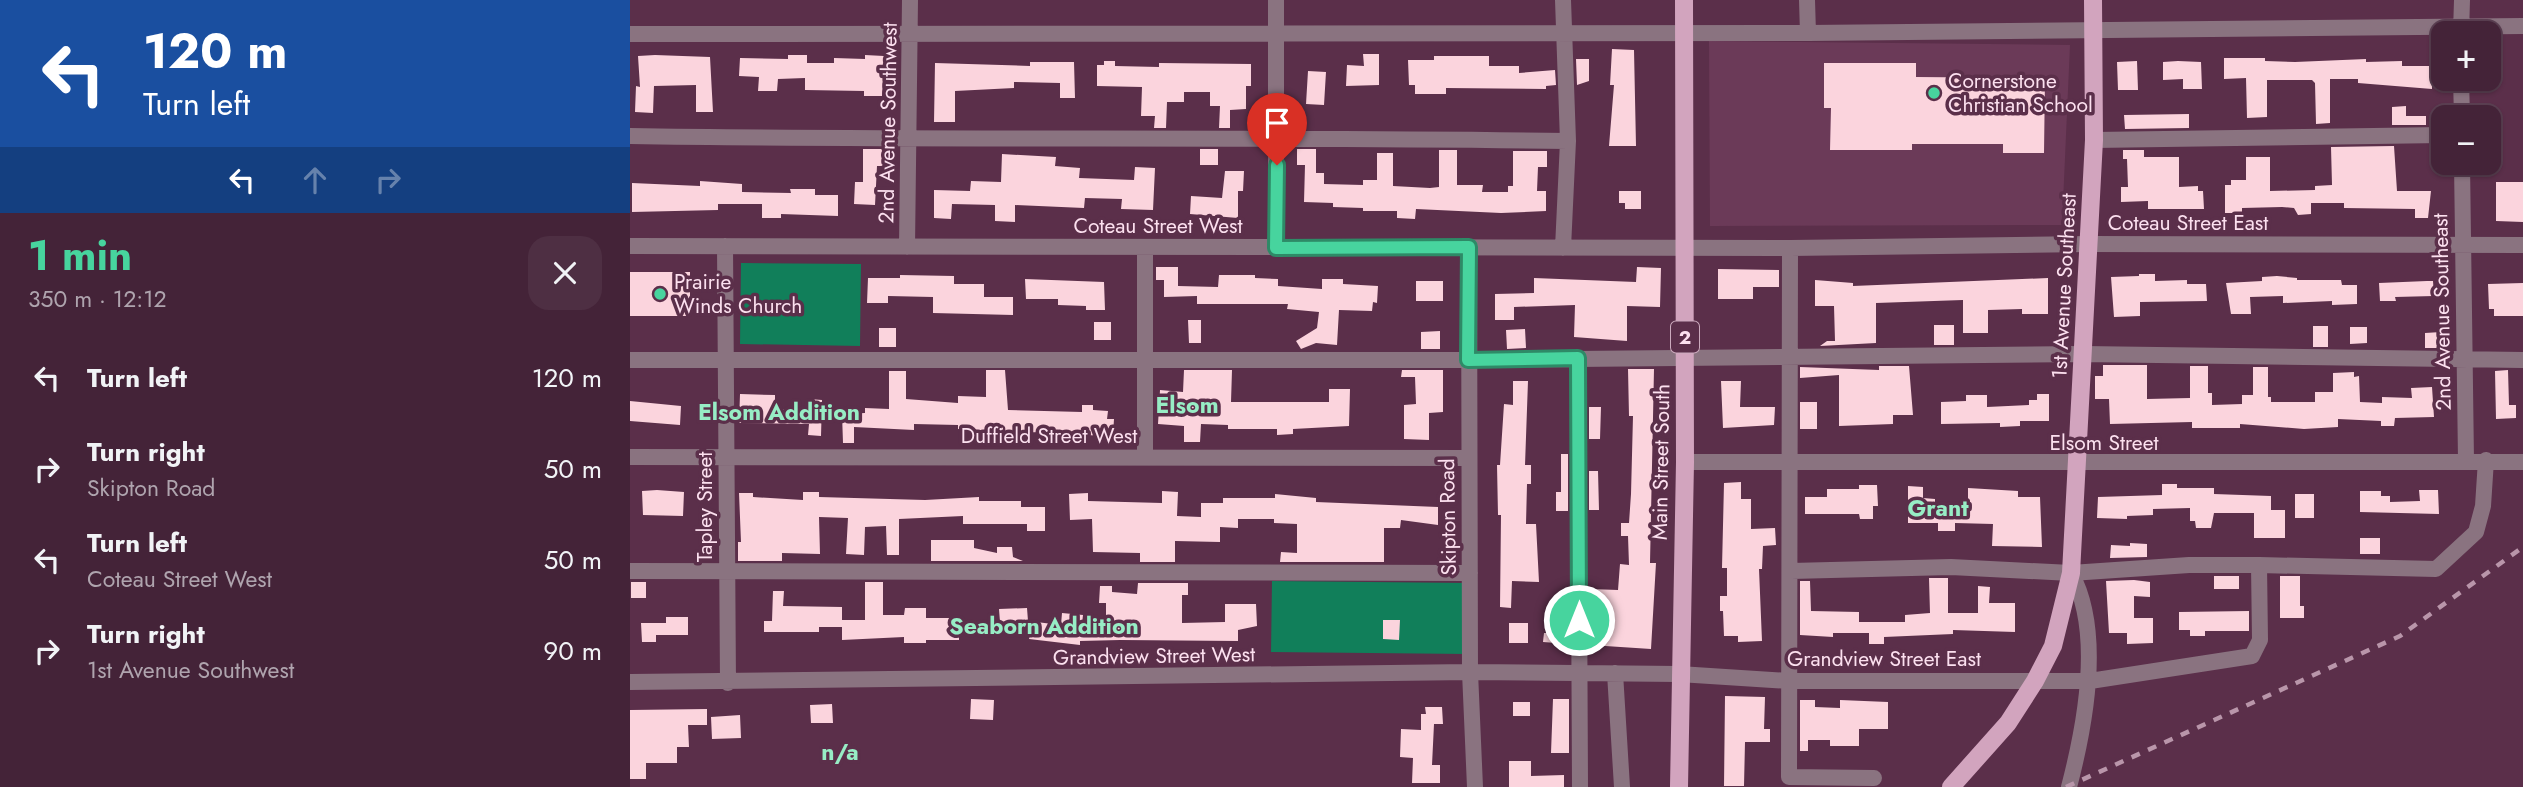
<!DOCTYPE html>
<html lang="en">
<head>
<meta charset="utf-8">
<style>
	body { margin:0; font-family:Jost,sans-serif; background:#4e2f43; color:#f1f3f6; height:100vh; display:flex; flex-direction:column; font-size:26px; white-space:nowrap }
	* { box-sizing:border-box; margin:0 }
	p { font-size:23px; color:#afa4ae }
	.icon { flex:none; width:38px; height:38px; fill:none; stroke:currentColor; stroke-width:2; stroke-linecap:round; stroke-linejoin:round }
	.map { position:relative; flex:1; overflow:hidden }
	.drawer { display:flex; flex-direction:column; background:#442338; width:630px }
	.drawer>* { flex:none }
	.hud { background:#1a4fa0; color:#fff; overflow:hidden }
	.controls { position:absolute; left:1801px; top:21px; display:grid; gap:14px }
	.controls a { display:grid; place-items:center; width:70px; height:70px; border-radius:14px; background:#442338; box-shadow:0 2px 5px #0004,0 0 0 2px #5c4053; font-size:35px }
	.pin { position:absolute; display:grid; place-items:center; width:60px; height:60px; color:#fff; margin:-72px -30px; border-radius:50% 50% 50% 0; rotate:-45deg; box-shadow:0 0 7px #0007 }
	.pin .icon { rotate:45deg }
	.me { position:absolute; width:77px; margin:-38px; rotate:0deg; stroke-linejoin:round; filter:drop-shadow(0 0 5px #0008) }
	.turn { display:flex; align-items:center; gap:24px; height:147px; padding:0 28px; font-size:32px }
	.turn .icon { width:91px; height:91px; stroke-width:2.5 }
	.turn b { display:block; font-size:49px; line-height:60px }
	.lanes { display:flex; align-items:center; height:66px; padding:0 28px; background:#0003; justify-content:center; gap:35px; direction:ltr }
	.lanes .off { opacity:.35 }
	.round { display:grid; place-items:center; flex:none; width:74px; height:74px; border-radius:21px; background:#4e2f43 }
	.overview { display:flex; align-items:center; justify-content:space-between; height:119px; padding:0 28px }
	h1 { font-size:42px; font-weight:700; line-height:52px; color:#47d49e }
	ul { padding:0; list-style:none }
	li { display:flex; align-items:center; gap:21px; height:91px; padding:0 28px }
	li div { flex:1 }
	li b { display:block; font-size:26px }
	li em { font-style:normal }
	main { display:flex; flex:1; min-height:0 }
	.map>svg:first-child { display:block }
</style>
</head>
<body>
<main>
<section class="drawer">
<div class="hud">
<div class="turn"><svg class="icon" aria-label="left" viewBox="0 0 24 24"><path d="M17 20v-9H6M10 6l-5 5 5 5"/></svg><div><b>120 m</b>Turn left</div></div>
<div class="lanes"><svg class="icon" aria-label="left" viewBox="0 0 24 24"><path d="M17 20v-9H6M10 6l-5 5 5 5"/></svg><svg class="icon off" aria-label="ahead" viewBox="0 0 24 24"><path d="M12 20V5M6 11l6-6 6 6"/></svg><svg class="icon off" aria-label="right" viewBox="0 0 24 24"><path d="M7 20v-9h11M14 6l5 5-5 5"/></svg></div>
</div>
<div class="overview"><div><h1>1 min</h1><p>350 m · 12:12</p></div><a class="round"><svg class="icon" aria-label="close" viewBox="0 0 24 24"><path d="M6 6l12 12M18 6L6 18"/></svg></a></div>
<ul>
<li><svg class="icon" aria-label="left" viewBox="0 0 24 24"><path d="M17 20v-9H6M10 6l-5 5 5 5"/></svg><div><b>Turn left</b></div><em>120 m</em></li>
<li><svg class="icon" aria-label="right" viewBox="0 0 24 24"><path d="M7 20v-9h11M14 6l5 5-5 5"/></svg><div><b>Turn right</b><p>Skipton Road</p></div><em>50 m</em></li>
<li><svg class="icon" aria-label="left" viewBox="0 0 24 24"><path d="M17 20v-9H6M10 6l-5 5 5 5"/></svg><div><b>Turn left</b><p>Coteau Street West</p></div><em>50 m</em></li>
<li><svg class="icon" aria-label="right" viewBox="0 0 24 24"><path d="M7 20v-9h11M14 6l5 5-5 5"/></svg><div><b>Turn right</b><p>1st Avenue Southwest</p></div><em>90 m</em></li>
</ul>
</section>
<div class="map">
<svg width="1893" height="787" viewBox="0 0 1893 787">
	<rect width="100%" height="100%" fill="#5b2f4a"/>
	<path fill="#6b3a58" d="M1079 41 1440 45 1432 225 1080 226Z"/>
	<path fill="#117f5a" d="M111 263 231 264 230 346 110 344Z
		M642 581 837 583V654L641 652Z"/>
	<path fill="#fbd4dd" d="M982 49 1004 50 1006 146H979L984 85H980Z
		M733 54H749V85L716 86 717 65 734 66Z
		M25 55 80 57 83 112H66V85L24 86 23 113 5 112 6 86 10 87 8 56Z
		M158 55H177V63H204V58L235 59V55L254 56 252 96H234V91L175 90V78L148 79 147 91H128L129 77 109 76 110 58 158 59Z
		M804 56H859V66H889V73L925 70 926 85 916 86V89L816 88V94H785V85H779L778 60H804Z
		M1594 58H1635V61L1665 62 1736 59V62L1772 61V66H1802V89L1728 83V79H1700V123L1686 124 1685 83 1682 80H1637V117L1617 118 1616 78 1594 79Z
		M946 59H959V81L947 85Z
		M474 61H485V66L529 67V63L621 64V86H616V109L600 110V128H589L590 106H580V92H554V102H537L536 128H524L525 116H511L512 87 467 86V65H474Z
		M1507 61 1508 90H1488L1487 62Z
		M1548 61 1571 62 1572 89H1553V79L1533 80V62Z
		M400 62H444L445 98H430V83L384 82V88L325 91V122H304L305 63 400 66Z
		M1194 63H1286V77L1415 78 1414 153H1373V144H1282V150H1200L1201 108H1194Z
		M678 71 696 72 694 105 676 104Z
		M1776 106V116H1796V125H1762V107Z
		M1559 114V128L1495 129 1494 115Z
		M1764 146 1767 191H1801L1798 218H1785V209L1714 208V203H1681V214L1668 215 1664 208 1652 207 1612 208V213H1595V185H1601V180H1616V157H1640V191L1685 190V186L1702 185 1701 147Z
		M233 149H253V166H247L245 205 224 204 225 182H233Z
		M570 149H588V165H570Z
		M667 149H686V173H694V184L733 185V180H747V153H763V186L800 188 809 187V150H827V185H853L852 192H878V186H883V151H917V167H908L907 191H916V211L871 213 786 209 785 219 767 218V211H733V208L703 207V203L674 202 675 165H667Z
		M1493 150H1514V157H1549V187L1568 186V191H1573L1574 209H1518V201L1491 202V187H1498L1497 159H1493Z
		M372 154 426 157 425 166 450 168 449 178 504 180 505 167 525 168 523 210 491 209 492 199 455 198 454 208 385 205V222L365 221V205L322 204 321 219 304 218V190L340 191 341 181 371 182Z
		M595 171H614L613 191H608V218L560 214 561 196 592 198Z
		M70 181 112 184V192L161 193 160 189H185V195H208V216L151 214V218H132V204H88V210L2 212V183L70 186Z
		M1866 182H1893V222L1866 221Z
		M989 191H1011V209H995V203H989Z
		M526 267H548V286L588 287 589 275H625V278L648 279V286L692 289V279H713V284L748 286 747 303 743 302 742 311 709 310 707 345 686 343 671 349 666 341 687 328 689 312 657 309 658 304H567V296L534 297V280H526Z
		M1007 267 1031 268 1030 307 997 306V341L944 337 945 305 884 307V320H865V294L904 293V278L1006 282Z
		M1088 269 1149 270V287H1123V299H1088Z
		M0 272H60V316H0Z
		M1509 274H1525V281L1557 280V284H1576L1577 301 1510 302V316L1484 317 1481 277 1509 276Z
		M270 275 324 276V284H354V297H383V315L303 313V297L258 296V303H237L238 278H270Z
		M1647 276 1667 278V280H1711L1712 285H1727V304L1702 305V301L1653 303V296L1620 297 1621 314H1601L1596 283 1632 281V277Z
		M1418 278V314H1392V309L1358 310V333H1333V300L1246 303V343L1190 346 1197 341H1205L1204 306H1185V280L1223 283V286Z
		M395 279 474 282 475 310H456V306L428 305V299H396Z
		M786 281H813V301H786Z
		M1797 281H1803L1804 296 1765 297 1766 301H1750L1749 283Z
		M1893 283V316H1864V309H1859L1858 284Z
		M558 320H571V343H559Z
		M464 322H481V340H464Z
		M1304 325H1324V345H1304Z
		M1683 326H1698V347H1683Z
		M1720 327H1737V343L1720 344Z
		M249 328H266V347H249Z
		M895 329 896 348 877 349 876 330Z
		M810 331V349H791V332Z
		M1811 332V348H1795V333Z
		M1473 365H1517V399L1560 398V366H1578V393H1582V405L1612 404V395H1623V367H1638V397H1641V402H1685V392H1703V373L1724 372V377L1729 376 1730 402 1752 403V397L1782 398 1781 388 1802 387 1804 417 1765 418 1764 426H1751V421L1708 419V427L1674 429 1610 424V428H1562V422L1480 424 1479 399H1465V376H1473Z
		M1249 366H1279L1283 415H1263V424L1209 426V375L1170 378V367L1249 370Z
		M998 369H1024L1020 563H1026L1021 649 960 645 965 610 960 609V589L988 590 990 564 999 565 998 536H991V523H999L1001 494 1003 416H999Z
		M356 370H375L378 410 452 412V405H463V410L478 411 477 419H484L483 435 412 436V432L381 433 328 429V425L284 424V430L224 427V443H213L212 414 235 413V408L259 409V371H276V399L328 403V396L356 397Z
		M554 370H602L601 402H699V389H720L719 426 663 429V434L647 435V429H598V425L571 424 570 442H554V426L528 424 530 390 553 392Z
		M772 370H813V412L799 413V440L774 439V405L786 404 785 377H771Z
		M1878 370 1879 405H1886V418L1866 419 1865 371Z
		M883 381H898L895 465H901V484H897L896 524H906L909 582 882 581 881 608 870 607 871 515H868L867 465H870L874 404 883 405Z
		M1091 381H1111L1110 407H1145L1144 425 1093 428Z
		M110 394 145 395V409H179V399L192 400 191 436 178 435 179 424 109 423Z
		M1407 394H1419V421H1390V426L1370 427V423L1311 424V402L1336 401V395H1357V407L1399 405V400H1407Z
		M0 401 51 406 50 425 0 421Z
		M1170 402H1187V429H1170Z
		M959 407H971L970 439H959Z
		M931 454H938V511H926V492H931Z
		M959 471H968L969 510H959Z
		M1111 482V499H1121V529L1145 528 1146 545 1133 546 1132 569H1129L1132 641 1108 642V636H1094L1093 611H1090V596H1097V568H1092L1094 483Z
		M1532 484H1547V488H1584V494L1641 496V510H1655V538H1624V513H1584L1581 528H1566L1565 521H1560V508L1523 509V515L1497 516V519L1467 518 1468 497 1532 495Z
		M1229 485H1247L1248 506H1243V519H1230L1229 514H1175V497H1197V489H1229Z
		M1278 486 1293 487V498L1305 499V510L1338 511V488L1388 491V497H1410L1412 547 1362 546 1363 524 1325 523V531H1308V523H1278Z
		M27 490 54 492 53 516 13 515 12 491Z
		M1789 490H1808L1809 514 1730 512V491H1751V496H1760V502L1790 501Z
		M532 491 548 492 547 516 571 517V503H593V498H645V494L686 498V502L808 507V525L771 520 770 528H754V562H650L651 552 667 553V524L644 523V519H608V528L590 527V542L545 541V562H510V553L463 552 462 519 440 520 439 494 458 493V501L532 503Z
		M173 492H189V497L295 500 349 497V501H391V507H415V531H397V524H333V516L269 519V555H257L256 526 235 527 234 555 216 554 218 518 189 517 190 554 152 553V561H108V542H111L109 493H123V497L173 500Z
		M1665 494H1684V518H1665Z
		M1730 538H1750V554H1730Z
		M301 540H344V548L367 553V547H382L383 557 393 561H301Z
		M1500 543 1517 544V557L1480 558 1481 545 1500 546Z
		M1584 576H1609V589H1584Z
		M1650 576H1670V606H1674V618H1650Z
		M1299 578H1318V613H1348V586L1360 587 1359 603H1385V632L1323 630V634L1254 637V644H1239V633H1203V637L1170 635V581H1180L1181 611 1229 612V622H1275V615L1300 613Z
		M1504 580 1520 582V597L1504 596V618H1523V643L1497 644V633H1479L1476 581Z
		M1 582H16V598H1Z
		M235 582H253V615H274L275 608H296V618H329V640H296V643H274V637L212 640V627H189V632H134V621H142L143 591H154L153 606 212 607V620H235Z
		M508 583H558V595H552V623L595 622V604H626L627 626 608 630V641L490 640 450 641V645L399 639 400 635 383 636 382 621 370 622 369 609 397 608 398 621 431 625 432 613 453 615 452 624 476 626V603H469L470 586H482V592L507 594Z
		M1619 611V631H1575V636H1560V630H1549V612Z
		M36 617H58V635H26V642H12L11 623H36Z
		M753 620H770L769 640 753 639Z
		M879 623H898V643H879Z
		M914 633H939V644L913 642Z
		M1095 696 1135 697 1134 729H1140V742H1115L1114 786H1094Z
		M341 699 364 700 363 720 340 719Z
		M923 699H939V753H921Z
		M1170 700H1185V707L1210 708V700L1258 702V729H1229V746H1200V740H1178V751H1170Z
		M883 702H900V716H883Z
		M202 704 203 723H181L180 705Z
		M795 707H812L813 724H804L802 765H810V783H782L783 758 770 757 771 729 791 730V714H796Z
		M77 709V725H58L59 747H47V763H16V779H0V710Z
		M110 715 111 738 82 739 81 717Z
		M879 761H901V776L934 775V787H879Z"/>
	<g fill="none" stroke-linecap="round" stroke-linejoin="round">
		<path stroke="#8a7380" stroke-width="16" d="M933 0 938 141 933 248
			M1177 0 1178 33
			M1831 33 1832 0
			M0 34 1178 33 1893 26
			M1831 79 1832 117
			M0 136C313 141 625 136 938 141
			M1464 140 1813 135
			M1832 163 1836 460
			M0 246 1160 248 1458 244 1893 245
			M95 246 98 683
			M277 247 280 0
			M515 247V457
			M839 247 840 672 845 787
			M646 248V0
			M1160 248 1159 777 1244 778
			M948 358 950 787
			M0 360H838L1453 354 1893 360
			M0 457 839 458
			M1055 462H1893
			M1629 565 1806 569 1846 532 1853 506 1856 460
			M0 571 840 573
			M985 673 992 787
			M0 682 840 672 1049 674 1159 681H1460L1622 656 1630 640 1629 565H1559L1441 573 1321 567 1161 571
			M1439 787C1455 726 1473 631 1441 573"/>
		<path stroke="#d2a4be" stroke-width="18" d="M1049 787 1055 462 1054 0
			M1321 787 1378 723 1405 681 1423 646 1441 573 1464 140 1463 0"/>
		<path stroke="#b996aa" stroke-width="4.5" stroke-dasharray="9 9" stroke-linecap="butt" d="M1436 787 1770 636 1893 547"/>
	</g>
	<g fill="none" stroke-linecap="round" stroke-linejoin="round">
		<g stroke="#2e8a67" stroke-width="18">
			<path id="route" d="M647 165 646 248 839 247 838 360 948 358 949 620"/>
		</g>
		<use href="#route" stroke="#47d49e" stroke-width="12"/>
	</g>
	<g fill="#47d49e" stroke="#5b2f4a" stroke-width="2.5">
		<circle cx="1304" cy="93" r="7"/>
		<circle cx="30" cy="294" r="7"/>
	</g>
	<g text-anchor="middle" stroke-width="7" stroke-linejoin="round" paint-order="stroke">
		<rect fill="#5b2f4a" stroke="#ccabbe" stroke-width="2" x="1041" y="321.5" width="28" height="31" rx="5"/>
		<g font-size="19" font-weight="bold" fill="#fce0ef">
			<text x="1055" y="344">2</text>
		</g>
		<g font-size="21" fill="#fce0ef" stroke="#5b2f4a" text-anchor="start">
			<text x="1318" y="88">Cornerstone<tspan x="1318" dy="24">Christian School</tspan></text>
			<text x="44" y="289">Prairie<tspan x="44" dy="24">Winds Church</tspan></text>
		</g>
		<g font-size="21" fill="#fce0ef" stroke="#5b2f4a">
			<text transform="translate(258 123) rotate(-89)" y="7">2nd Avenue Southwest</text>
			<text x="1558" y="230">Coteau Street East</text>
			<text x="528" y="233">Coteau Street West</text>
			<text transform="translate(1434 286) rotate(-87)" y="7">1st Avenue Southeast</text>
			<text transform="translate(1812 312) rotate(-91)" y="7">2nd Avenue Southeast</text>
			<text x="419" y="443">Duffield Street West</text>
			<text x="1474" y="450">Elsom Street</text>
			<text transform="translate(1031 462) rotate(-89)" y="7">Main Street South</text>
			<text transform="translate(75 507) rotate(-90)" y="7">Tapley Street</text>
			<text transform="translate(818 517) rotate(-91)" y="7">Skipton Road</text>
			<text transform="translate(524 656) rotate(-1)" y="7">Grandview Street West</text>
			<text x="1254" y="666">Grandview Street East</text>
		</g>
		<g font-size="23" font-weight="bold" fill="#97edc5" stroke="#5b2f4a">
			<text x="557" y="413">Elsom</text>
			<text x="149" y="420">Elsom Addition</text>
			<text x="1308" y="516">Grant</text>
			<text x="414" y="634">Seaborn Addition</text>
			<text x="210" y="760">n/a</text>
		</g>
	</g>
</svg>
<div class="controls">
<a>+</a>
<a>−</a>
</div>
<div class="pin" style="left:647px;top:165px;background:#d93025"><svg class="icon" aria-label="arrive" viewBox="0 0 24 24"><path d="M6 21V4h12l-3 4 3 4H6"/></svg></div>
<svg class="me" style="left:949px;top:620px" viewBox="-20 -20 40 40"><circle r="17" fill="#47d49e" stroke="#fff" stroke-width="3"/><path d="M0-11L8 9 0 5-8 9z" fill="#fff"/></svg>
</div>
</main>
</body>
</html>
